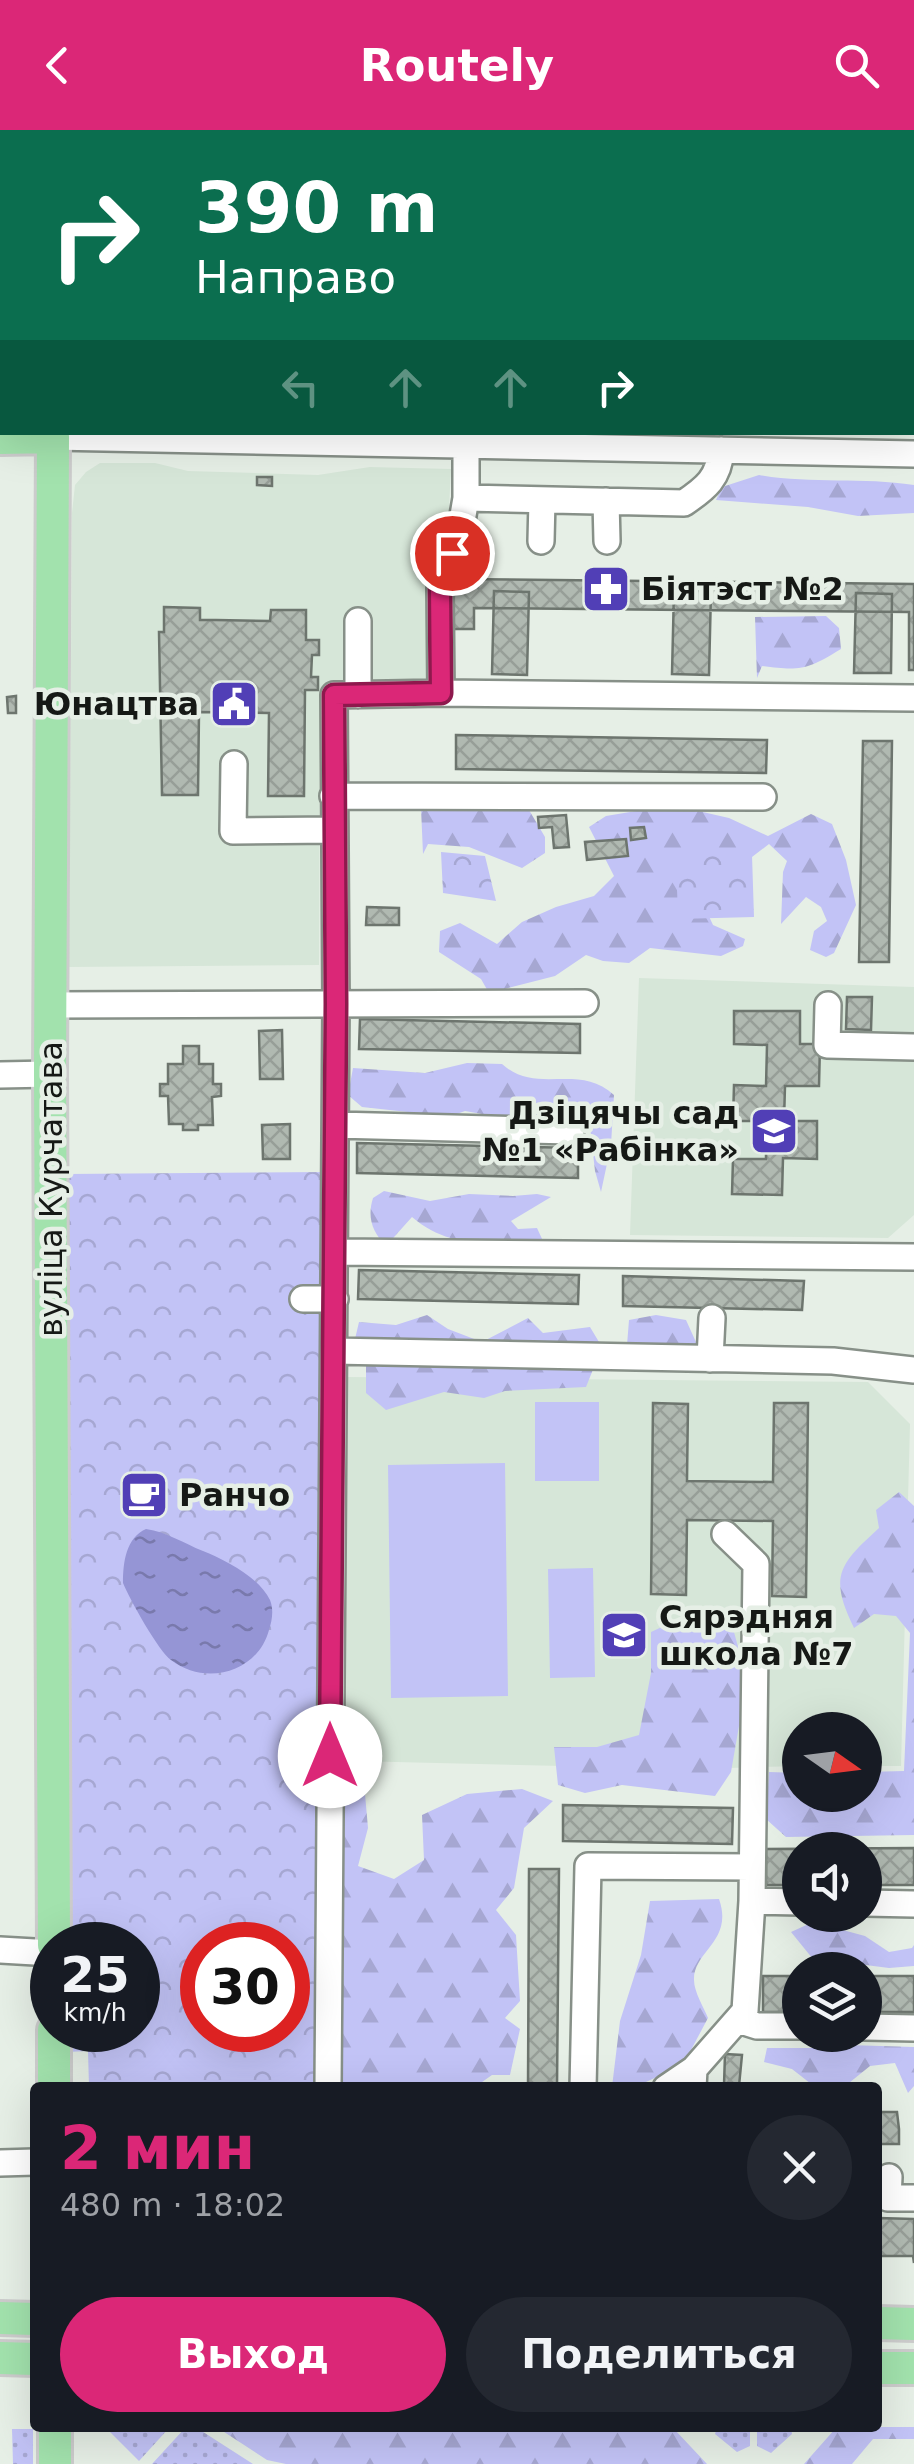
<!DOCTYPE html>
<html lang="ru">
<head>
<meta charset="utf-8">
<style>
	body { margin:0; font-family:"DejaVu Sans",sans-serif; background:#242831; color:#f1f3f6; height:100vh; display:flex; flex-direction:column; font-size:38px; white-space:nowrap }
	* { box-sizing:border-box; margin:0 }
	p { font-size:32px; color:#9ea1a6 }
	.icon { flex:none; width:55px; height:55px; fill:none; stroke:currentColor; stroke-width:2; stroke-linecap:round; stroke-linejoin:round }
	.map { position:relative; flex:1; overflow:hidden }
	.panel { position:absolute; left:30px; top:1952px; width:852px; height:350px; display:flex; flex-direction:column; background:#171b24; border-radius:10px; box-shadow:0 10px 40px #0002 }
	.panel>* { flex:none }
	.hud { position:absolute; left:0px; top:0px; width:915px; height:305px; box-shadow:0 10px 40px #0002; background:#0b6e4f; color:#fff; overflow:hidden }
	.needle { width:65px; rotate:104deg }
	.fabs { position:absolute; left:782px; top:1582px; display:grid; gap:20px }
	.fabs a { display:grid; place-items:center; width:100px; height:100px; border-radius:50%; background:#171b24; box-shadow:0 10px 40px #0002; font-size:50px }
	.speed { position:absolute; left:30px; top:1792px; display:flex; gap:20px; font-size:50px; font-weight:700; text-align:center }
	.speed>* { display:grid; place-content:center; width:130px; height:130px; border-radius:50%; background:#171b24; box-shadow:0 10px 40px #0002; line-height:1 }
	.speed small { font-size:25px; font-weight:400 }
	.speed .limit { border:15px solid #d22; background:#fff; color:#111 }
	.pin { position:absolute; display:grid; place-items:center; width:85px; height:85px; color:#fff; margin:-42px; border:5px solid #fff; border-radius:50%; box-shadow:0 2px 10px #0007 }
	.me { position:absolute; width:110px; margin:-55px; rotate:0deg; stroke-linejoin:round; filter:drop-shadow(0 0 8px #0008) }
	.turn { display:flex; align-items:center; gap:35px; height:210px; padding:0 30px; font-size:45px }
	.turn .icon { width:130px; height:130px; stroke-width:2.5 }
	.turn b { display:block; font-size:70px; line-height:85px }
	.lanes { display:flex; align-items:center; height:95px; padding:0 30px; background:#0003; justify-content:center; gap:50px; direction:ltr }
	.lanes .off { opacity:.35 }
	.round { display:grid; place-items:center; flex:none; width:105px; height:105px; border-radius:52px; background:#242831 }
	.summary { display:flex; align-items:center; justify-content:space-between; height:170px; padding:0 30px }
	h1 { font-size:60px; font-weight:700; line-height:75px; color:#db2777 }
	.button { display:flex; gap:20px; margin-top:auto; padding:20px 30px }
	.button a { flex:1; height:115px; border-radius:60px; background:#db2777; color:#fff; font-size:40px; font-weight:700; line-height:115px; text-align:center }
	.button a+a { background:#242831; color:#f1f3f6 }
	header { display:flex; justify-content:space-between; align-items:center; height:130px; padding:0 30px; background:#db2777; color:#fff; font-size:45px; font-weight:700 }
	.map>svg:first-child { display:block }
</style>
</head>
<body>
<header><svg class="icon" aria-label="back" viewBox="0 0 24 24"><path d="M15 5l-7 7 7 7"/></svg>Routely<svg class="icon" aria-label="search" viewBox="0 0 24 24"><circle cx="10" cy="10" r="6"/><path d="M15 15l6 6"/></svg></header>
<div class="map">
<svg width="914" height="2334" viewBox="0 0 914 2334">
	<defs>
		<pattern id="grass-dots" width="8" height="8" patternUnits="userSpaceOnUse" patternTransform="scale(2.5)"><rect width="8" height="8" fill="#c2c3f6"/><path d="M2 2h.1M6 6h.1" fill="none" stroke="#a6a7d2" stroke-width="1.8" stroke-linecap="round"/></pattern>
		<pattern id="forest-firs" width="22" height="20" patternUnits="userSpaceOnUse" patternTransform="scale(2.5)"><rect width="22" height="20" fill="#c2c3f6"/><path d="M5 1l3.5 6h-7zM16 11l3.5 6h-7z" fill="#a6a7d2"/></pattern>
		<pattern id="park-crowns" width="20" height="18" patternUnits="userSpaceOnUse" patternTransform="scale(2.5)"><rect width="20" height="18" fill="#c2c3f6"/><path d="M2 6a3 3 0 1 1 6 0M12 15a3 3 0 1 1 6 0" fill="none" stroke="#a6a7d2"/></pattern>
		<pattern id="water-ripples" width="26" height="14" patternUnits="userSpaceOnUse" patternTransform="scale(2.5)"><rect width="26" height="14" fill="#9595d5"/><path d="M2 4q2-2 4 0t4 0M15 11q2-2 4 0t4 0" fill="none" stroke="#7979ac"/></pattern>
		<pattern id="building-cross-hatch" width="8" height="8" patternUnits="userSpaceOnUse" patternTransform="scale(2.5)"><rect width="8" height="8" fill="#b0b9b1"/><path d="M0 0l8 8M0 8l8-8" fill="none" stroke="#979e98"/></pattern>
	</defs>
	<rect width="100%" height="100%" fill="#e6efe6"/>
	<path fill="#d6e6d8" d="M100 333H155L188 341 318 345 370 337 451 339 448 399 432 558 320 562 319 835 69 837 72 383 75 355 86 342Z
		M639 848 914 857V1085L888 1108 630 1105Z
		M348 1247 868 1252 910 1294 901 1636H865V1600H800V1636L692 1639 354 1631 341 1614Z"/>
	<path fill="url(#grass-dots)" d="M0 0H40L2 2 0 133Z
		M74 0H237L238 2H74Z
		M106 2298H169L139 2331Z
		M185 2298H197L253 2334H152Z
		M717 2298H750V2316L737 2322 715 2304Z
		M757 2298H791L792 2304 771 2323 757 2316Z
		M12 2299H33V2334H13Z"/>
	<path fill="url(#forest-firs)" d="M759 345C810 354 862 347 914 355V383L858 386 808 377 716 370 722 357Z
		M826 486 839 498 841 519C807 540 800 541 762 536L757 548 755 487Z
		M672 675 729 688 768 706 811 684 832 694 846 730 856 775 834 823 826 827 810 820 814 801 827 791 821 777 806 767 781 794 783 742 787 731 769 714 700 767 713 795 745 809 743 816 721 826 650 818 629 833 603 831 586 825 555 846 489 863 481 849 439 822 440 801 460 793 497 814 522 792 556 777 594 766 614 746 589 697 606 686Z
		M421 678 529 680 545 707V723L522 738 469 717 428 714 423 724Z
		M467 933 502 934C537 966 578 932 614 965L611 1015 601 1062 595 1041 589 988 499 987 465 981 437 991 417 983 362 977 348 965 353 938 425 943Z
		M384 1061 430 1071 469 1064 513 1066 537 1064 551 1067 511 1091 518 1099 537 1098 543 1111C495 1112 451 1121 412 1087L386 1116C372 1102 367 1087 373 1068Z
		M427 1185 448 1199 482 1212 528 1188 543 1203 590 1197 602 1217 586 1257 505 1261 484 1268 444 1262 386 1280 366 1263V1236L355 1209 359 1192 396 1195Z
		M656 1185 686 1190 700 1221 627 1215 629 1190Z
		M899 1362 914 1376V1705L786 1707 766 1689 769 1642 800 1643V1665H865V1642L904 1641 910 1503 896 1486 874 1484 854 1498C828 1445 840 1434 879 1398L876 1380Z
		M679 1489 731 1491 747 1550 731 1642 715 1666 622 1655 585 1663 558 1655 554 1617H597L639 1605 651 1543V1502Z
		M522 1659 553 1671 524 1698 514 1758 496 1780 516 1805 520 1871 505 1888 520 1899 510 1945H492L475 1957 333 1958 342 1664H365L368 1698 358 1736 394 1749 424 1730 422 1685 467 1664Z
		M719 1769C734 1811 693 1821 694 1850 694 1862 704 1878 708 1888L683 1935 635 1957H612L620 1891 641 1825 650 1771Z
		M813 1792 865 1806 889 1822 912 1818 914 1815V1836L889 1838 858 1834 829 1839 817 1834 791 1802Z
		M847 1915 914 1917V1956L908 1963 895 1933 870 1936 844 1957H815L792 1939 764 1932 767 1918H821Z
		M878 2297H914V2309H873L852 2334H804L835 2299Z
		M218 2298 675 2300 707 2334H286L267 2330Z"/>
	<path fill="url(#park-crowns)" fill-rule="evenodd" d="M441 722 485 726 496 771 443 763Z
		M752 725 754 787 678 789 676 727Z
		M328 1042 320 1957H89L88 1921 67 1922V1900H138V1815H67L65 1044ZM202 1815H288V1900H202Z"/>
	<path fill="#c2c3f6" d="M535 1272H599V1351H535Z
		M505 1333 508 1566 391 1568 388 1335Z
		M593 1438 595 1547 550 1548 548 1439Z"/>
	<path fill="url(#water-ripples)" d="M146 1399C167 1402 183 1413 203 1421 225 1430 259 1447 270 1470 274 1480 272 1491 269 1500 258 1542 206 1557 171 1530 159 1522 129 1468 123 1453 123 1432 126 1408 146 1399Z"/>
	<path fill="url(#building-cross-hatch)" stroke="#6d756e" stroke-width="2.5" d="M257 347H272V356L257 355Z
		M453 449 914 454V540H909V482L474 478V499H452Z
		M674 460 711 461 709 545 672 544Z
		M494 461 529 462 527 545 492 544Z
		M856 463 892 464 891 543H854Z
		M164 477 200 478V490H216L270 491 271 480H306V510H319V525H312L311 547H318V560H305L304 666H268L269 583 199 582 198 665H162L159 502H164Z
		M16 566V583H8L7 567Z
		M456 605 767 610 766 643 456 639Z
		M863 611H892L889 832H859Z
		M566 685 569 717 554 718 552 697 539 698 538 687Z
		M644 697 646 708 631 710 630 698Z
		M626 709 628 726 587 730 585 712Z
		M367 777 399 778V795H366Z
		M847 867H872L871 900 846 899Z
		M734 881H800V914H820L819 956H785L784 991H817V1029L783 1028 782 1065 732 1064 733 1029H766V991H733L734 955 766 956 767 915 734 914Z
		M360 889 580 894V923L359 919Z
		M282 900 283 949H260L259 901Z
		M183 916H199V934H213V954H221V966L212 967 213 995H198V1000H183V994H169L168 966H160V954H168V934H183Z
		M290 994V1029H263L262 995Z
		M357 1013 578 1018V1048L357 1043Z
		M359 1140 579 1145 578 1174 358 1169Z
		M623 1146 804 1151 802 1180 623 1176Z
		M653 1273 688 1274 687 1351 773 1352 774 1273H808L806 1467 772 1466 773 1391 687 1390 686 1465 651 1464Z
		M151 1358 154 1374 127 1379 123 1363Z
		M563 1675 733 1678 732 1714 563 1711Z
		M914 1718V1755H865V1720H800V1755H766V1719Z
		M529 1739H559L557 1958H528Z
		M763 1846H800V1882H763Z
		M865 1846H914V1882H865Z
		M725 1924 742 1925 739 1956 724 1955Z
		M878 1982H897L899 1999V2014H878V2021Z
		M878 2088 914 2089V2133L913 2126H878Z"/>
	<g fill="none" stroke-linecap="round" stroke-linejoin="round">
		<g stroke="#879088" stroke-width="30">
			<path id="minor" d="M53 0V2
				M373 0 374 2
				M558 2V0
				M667 2V0
				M912 8H914
				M912 160H914
				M0 229H2
				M912 232H914
				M53 302V307L914 324
				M466 368 684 373C706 358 719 348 721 320
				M606 371 607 411
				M541 411 542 370
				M441 563 914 568
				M358 565V491
				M234 634 233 701 334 700
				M333 666 763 667
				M51 875 585 873
				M828 875 827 915 914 917
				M0 945 50 944
				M336 995 571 1001
				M335 1122 914 1127
				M303 1169H335
				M334 1221 833 1231 914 1240
				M710 1229 712 1188
				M752 1771 800 1772
				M865 1773 914 1774
				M0 1820 52 1823
				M738 1890 757 1896H800
				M865 1897 914 1898
				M328 1958 336 874 334 565 441 563 440 459 461 397 466 368V315
				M583 1958 588 1736 752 1737
				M666 1958 694 1939
				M693 1958 694 1939 745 1881 752 1771 756 1434 725 1404
				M0 2033 35 2032
				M889 2047 888 2068H914"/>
		</g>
		<g stroke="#ccc" stroke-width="38">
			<path id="major" d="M0 308 53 307 50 944 54 1815
				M54 1900V1958
				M0 2188 35 2189
				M878 2193 914 2194
				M0 2228 35 2229
				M878 2238H914
				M55 2298V2334"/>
		</g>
		<use href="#minor" stroke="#fff" stroke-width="25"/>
		<use href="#major" stroke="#a2e2ad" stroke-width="32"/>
	</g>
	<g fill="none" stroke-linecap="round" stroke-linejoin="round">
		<g stroke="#8e194d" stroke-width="25">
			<path id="route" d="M330 1626 336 874 334 565 441 563 440 459 452 423"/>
		</g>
		<use href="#route" stroke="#db2777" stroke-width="18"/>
	</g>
	<defs>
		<g id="pharmacy-square" transform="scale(2.5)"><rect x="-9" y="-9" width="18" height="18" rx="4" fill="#513fb6" stroke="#e6efe6"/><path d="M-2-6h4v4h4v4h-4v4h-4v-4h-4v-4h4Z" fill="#fff"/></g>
		<g id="civic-square" transform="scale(2.5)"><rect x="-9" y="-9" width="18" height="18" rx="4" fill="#513fb6" stroke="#e6efe6"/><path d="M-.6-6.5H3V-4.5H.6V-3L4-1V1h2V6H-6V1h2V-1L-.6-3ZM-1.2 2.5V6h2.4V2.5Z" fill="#fff"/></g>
		<g id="school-square" transform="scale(2.5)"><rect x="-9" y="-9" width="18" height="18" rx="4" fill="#513fb6" stroke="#e6efe6"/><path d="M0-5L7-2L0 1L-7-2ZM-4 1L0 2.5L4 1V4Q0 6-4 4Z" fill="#fff"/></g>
		<g id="cafe-square" transform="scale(2.5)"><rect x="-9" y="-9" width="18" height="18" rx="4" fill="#513fb6" stroke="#e6efe6"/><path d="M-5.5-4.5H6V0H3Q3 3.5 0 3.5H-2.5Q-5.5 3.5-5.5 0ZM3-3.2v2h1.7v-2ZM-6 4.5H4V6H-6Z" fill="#fff"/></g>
	</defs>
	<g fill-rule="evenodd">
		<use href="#pharmacy-square" x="606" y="459"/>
		<use href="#civic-square" x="234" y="574"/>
		<use href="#school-square" x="774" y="1001"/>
		<use href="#cafe-square" x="144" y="1365"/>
		<use href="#school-square" x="624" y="1505"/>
	</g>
	<g text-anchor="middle" stroke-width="9" stroke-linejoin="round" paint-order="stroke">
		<g font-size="32" font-weight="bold" fill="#161916" stroke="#e6efe6" text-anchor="start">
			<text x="641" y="470">Біятэст №2</text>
			<text x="199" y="585" text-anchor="end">Юнацтва</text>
			<text x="739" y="994" text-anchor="end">Дзіцячы сад<tspan x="739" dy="37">№1 «Рабінка»</tspan></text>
			<text x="179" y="1376">Ранчо</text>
			<text x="659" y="1498">Сярэдняя<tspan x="659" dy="37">школа №7</tspan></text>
		</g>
		<g font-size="32" fill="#161916" stroke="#e6efe6">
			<text transform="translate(51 1059) rotate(-90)" y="11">вуліца Курчатава</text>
		</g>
	</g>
</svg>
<div class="fabs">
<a><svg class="needle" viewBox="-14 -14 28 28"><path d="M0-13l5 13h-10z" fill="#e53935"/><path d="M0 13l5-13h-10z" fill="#9ea1a6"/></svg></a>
<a><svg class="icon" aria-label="sound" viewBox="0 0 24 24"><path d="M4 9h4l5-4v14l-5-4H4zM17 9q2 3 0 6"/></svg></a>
<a><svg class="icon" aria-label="layers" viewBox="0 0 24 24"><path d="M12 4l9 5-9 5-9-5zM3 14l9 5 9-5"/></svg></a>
</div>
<div class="speed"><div>25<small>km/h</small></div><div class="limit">30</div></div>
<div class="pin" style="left:452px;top:423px;background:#d93025"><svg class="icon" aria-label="arrive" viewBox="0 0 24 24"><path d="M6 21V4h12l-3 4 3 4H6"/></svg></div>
<svg class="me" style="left:330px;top:1626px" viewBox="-20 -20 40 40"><circle r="19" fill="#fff"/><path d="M0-13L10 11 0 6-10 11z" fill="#db2777"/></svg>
<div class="hud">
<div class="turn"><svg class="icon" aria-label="right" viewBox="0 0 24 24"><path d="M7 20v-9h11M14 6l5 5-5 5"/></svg><div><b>390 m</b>Направо</div></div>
<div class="lanes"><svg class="icon off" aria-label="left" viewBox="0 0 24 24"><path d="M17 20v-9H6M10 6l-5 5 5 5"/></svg><svg class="icon off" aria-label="ahead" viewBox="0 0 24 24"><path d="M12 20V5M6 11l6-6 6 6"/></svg><svg class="icon off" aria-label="ahead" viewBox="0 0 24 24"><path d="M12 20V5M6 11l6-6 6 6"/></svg><svg class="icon" aria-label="right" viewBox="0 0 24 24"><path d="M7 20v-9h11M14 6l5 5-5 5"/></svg></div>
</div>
<section class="panel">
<div class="summary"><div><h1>2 мин</h1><p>480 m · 18:02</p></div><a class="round"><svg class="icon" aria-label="close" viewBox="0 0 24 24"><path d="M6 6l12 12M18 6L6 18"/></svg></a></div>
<div class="button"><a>Выход</a><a>Поделиться</a></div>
</section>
</div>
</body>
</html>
